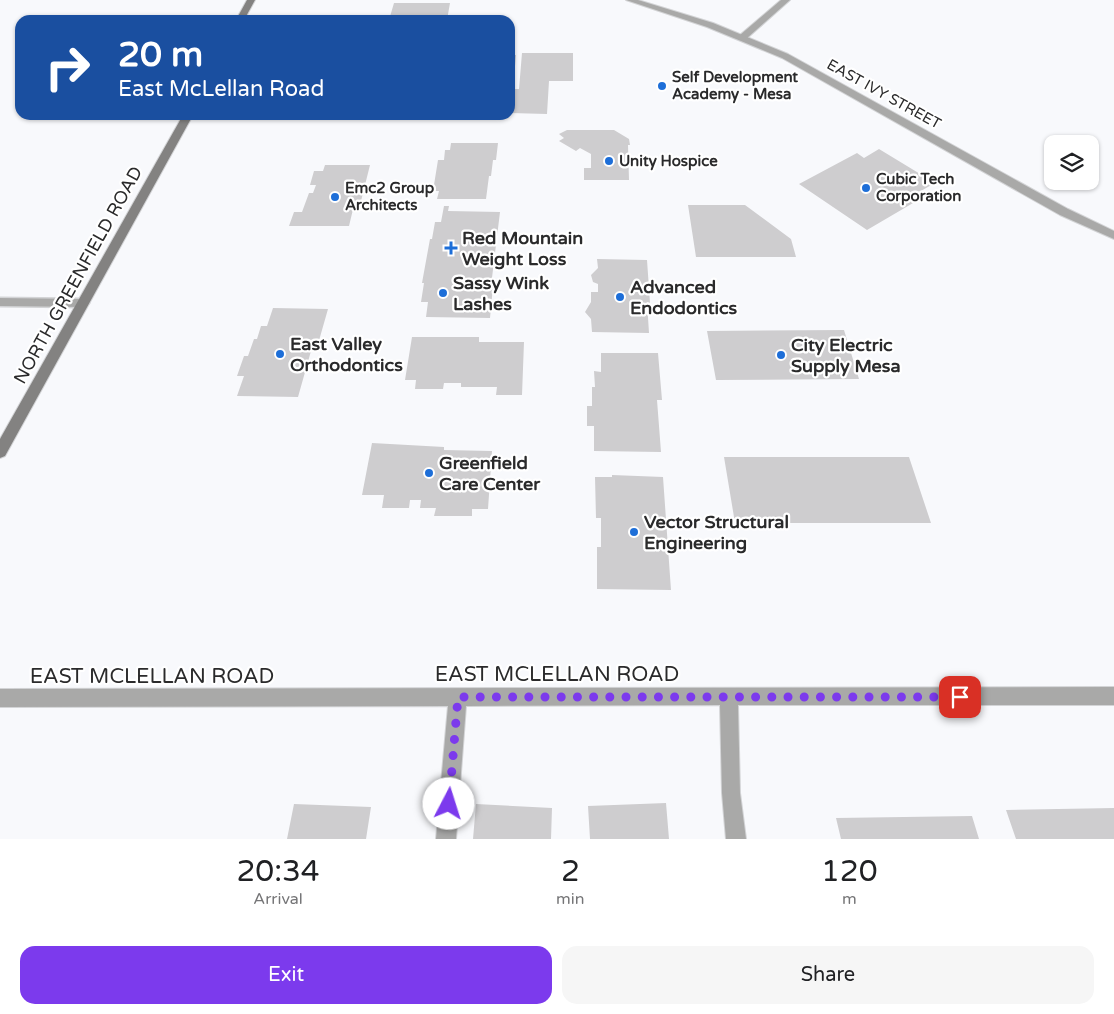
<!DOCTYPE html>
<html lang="en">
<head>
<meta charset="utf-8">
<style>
	body { margin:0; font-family:"Varela Round",sans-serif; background:#f6f6f6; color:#202124; height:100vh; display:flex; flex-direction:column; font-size:19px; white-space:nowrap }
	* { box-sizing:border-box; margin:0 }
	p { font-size:16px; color:#757577 }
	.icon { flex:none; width:28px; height:28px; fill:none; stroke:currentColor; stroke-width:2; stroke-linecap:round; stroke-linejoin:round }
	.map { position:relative; height:839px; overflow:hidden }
	.sheet { display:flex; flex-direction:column; background:#fff; flex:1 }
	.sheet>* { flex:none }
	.banner { position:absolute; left:15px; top:15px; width:500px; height:105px; border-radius:15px; box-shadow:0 1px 4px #0004; background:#1a4fa0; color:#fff; overflow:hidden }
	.tools { position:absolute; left:1044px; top:135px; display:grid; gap:10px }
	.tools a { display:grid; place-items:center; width:55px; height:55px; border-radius:10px; background:#fff; box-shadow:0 1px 4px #0004; font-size:25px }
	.pin { position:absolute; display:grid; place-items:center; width:42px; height:42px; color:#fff; margin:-21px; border-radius:10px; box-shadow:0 2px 8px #0006 }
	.me { position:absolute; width:55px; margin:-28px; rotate:5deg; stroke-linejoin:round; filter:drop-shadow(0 0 4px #0008) }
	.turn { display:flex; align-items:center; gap:18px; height:105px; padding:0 20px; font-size:22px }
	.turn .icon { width:65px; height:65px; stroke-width:2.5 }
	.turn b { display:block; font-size:35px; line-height:42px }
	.eta { display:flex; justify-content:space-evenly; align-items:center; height:85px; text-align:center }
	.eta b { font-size:30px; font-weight:600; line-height:35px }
	.action { display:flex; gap:10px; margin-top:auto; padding:10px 20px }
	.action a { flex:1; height:58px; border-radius:15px; background:#7c3aed; color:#fff; font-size:20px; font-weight:600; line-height:58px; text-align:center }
	.action a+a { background:#f6f6f6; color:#202124 }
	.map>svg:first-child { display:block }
</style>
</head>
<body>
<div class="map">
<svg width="1114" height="839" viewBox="0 0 1114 839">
	<rect width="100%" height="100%" fill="#f8f9fc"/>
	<path fill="#cecdcf" d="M394 3H450L447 20H389Z
		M522 53H573V81H549L547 114 510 113V55H516L513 89H519Z
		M567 130H614L629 139 630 145H628L629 180H584V168H591V154L580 148 576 151 559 141 564 138 559 134Z
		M451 143H498L496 160H493L491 176H489L486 199H437L439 191H433L438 160H444L445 150H450Z
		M879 149 935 183 919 192 925 196 867 230 799 184 857 153 864 158Z
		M325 165H370L361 201H355L349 226H289L294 212H302L309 193H313L316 185H310L314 171H323Z
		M688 205H745L791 239 796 257H696Z
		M444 206H449L448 211 500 212 491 286H493L490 318 426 317 428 302H421L424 283H422L430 239H432L435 222H441Z
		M597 259 647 260 650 303 647 302 649 333 592 332 591 319 585 312 591 302V292H598V284L593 282 591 275 598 268Z
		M273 308 328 309 316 351H311L298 397 237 396 244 376H237L244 356H248L254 339H257L261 326H267Z
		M844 330 859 379 716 380 707 331Z
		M412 337H479V342H524L522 395H496L497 387H461V383H444L443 389H415L416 380H405Z
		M601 353H658L662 400H657L661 452 594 451V426H587V406H592V387H595L594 371 601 372Z
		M372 443 444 447V450L492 451 488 509H472V516H434L436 508H420L421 500H410L409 508H382L384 495H362Z
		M724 457H909L931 523H735Z
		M612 475 663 477 671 590 597 589V547H601V518H596L595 477H612Z
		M666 803 669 839H590L588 806Z
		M294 804 371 807 366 839H287Z
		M476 804 552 808 551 839H473Z
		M1114 808V839H1016L1006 810Z
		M972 816 979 839H841L836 818Z"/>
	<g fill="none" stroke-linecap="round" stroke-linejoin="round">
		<g stroke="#d3d4d6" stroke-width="3">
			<path id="service" d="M0 298 83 299 89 303 83 307 0 306Z"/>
		</g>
		<g stroke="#d3d4d6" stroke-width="2">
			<path id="minor" d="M781 0H790L746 39H740V35Z
				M1114 687V705H738L740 793 746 839H726L722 793 720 705 466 706 456 839H436L448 706 0 707V689Z"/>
		</g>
		<g stroke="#d3d4d6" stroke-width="2">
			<path id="tertiary" d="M626 0H638L713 23 788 54 1068 209 1114 231V239L1060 215 782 58 707 27Z"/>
		</g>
		<g stroke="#d3d4d6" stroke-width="2">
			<path id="secondary" d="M247 0H255L244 20H236Z
				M183 115H193L5 456 0 458V439Z"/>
		</g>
		<use href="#service" fill="#a9a9a8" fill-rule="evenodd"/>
		<use href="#minor" fill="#a9a9a8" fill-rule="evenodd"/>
		<use href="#tertiary" fill="#a9a9a8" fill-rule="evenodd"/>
		<use href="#secondary" fill="#838281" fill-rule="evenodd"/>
	</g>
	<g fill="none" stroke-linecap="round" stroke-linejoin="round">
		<path stroke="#7c3aed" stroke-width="9" stroke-dasharray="0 16.2" d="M449 804 458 697H960"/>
	</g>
	<g fill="#1d6ed8" stroke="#fff" stroke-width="2">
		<circle cx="662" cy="86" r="5"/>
		<circle cx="609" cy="161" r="5"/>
		<circle cx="866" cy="188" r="5"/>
		<circle cx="335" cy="197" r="5"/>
		<path d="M448.5 240.5h5v5h5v5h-5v5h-5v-5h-5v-5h5z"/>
		<circle cx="443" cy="293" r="5"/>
		<circle cx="620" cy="297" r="5"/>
		<circle cx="280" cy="354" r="5"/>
		<circle cx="781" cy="355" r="5"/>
		<circle cx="429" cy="473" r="5"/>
		<circle cx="634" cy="532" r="5"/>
	</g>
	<g text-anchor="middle" stroke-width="4.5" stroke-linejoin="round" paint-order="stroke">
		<g font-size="15" font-weight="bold" fill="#2a2a2b" stroke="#fff" text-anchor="start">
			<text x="672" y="82">Self Development<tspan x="672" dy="17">Academy - Mesa</tspan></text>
			<text x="619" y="166">Unity Hospice</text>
			<text x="876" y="184">Cubic Tech<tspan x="876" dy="17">Corporation</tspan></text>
			<text x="345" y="193">Emc2 Group<tspan x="345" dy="17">Architects</tspan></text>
		</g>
		<g font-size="15" fill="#2a2a2b" stroke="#fff">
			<text transform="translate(884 94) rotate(29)" y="5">EAST IVY STREET</text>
		</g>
		<g font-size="18" font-weight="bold" fill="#2a2a2b" stroke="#fff" text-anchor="start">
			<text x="462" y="244">Red Mountain<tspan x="462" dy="21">Weight Loss</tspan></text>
			<text x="453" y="289">Sassy Wink<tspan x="453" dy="21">Lashes</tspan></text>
			<text x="630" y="293">Advanced<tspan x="630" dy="21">Endodontics</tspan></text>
			<text x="290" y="350">East Valley<tspan x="290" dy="21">Orthodontics</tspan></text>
			<text x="791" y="351">City Electric<tspan x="791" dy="21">Supply Mesa</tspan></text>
			<text x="439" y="469">Greenfield<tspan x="439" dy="21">Care Center</tspan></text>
			<text x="644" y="528">Vector Structural<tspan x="644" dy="21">Engineering</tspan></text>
		</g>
		<g font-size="18" fill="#2a2a2b" stroke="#fff">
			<text transform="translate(78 275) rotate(-61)" y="6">NORTH GREENFIELD ROAD</text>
		</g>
		<g font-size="21" fill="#2a2a2b" stroke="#fff">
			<text x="557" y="681">EAST MCLELLAN ROAD</text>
			<text x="152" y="683">EAST MCLELLAN ROAD</text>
		</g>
	</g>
</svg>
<div class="tools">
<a><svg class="icon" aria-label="layers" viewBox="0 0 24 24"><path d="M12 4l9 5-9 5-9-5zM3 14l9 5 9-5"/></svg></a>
</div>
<div class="pin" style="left:960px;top:697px;background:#d93025"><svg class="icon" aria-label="arrive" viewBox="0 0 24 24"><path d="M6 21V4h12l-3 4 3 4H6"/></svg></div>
<svg class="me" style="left:449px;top:804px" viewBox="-20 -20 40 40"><circle r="19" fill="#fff"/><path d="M0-13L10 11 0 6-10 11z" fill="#7c3aed"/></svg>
<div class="banner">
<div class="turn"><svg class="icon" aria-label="right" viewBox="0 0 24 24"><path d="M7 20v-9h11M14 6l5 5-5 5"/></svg><div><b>20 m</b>East McLellan Road</div></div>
</div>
</div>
<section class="sheet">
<div class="eta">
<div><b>20:34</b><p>Arrival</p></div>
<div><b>2</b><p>min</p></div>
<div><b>120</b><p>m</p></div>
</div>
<div class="action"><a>Exit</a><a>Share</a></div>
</section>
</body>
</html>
